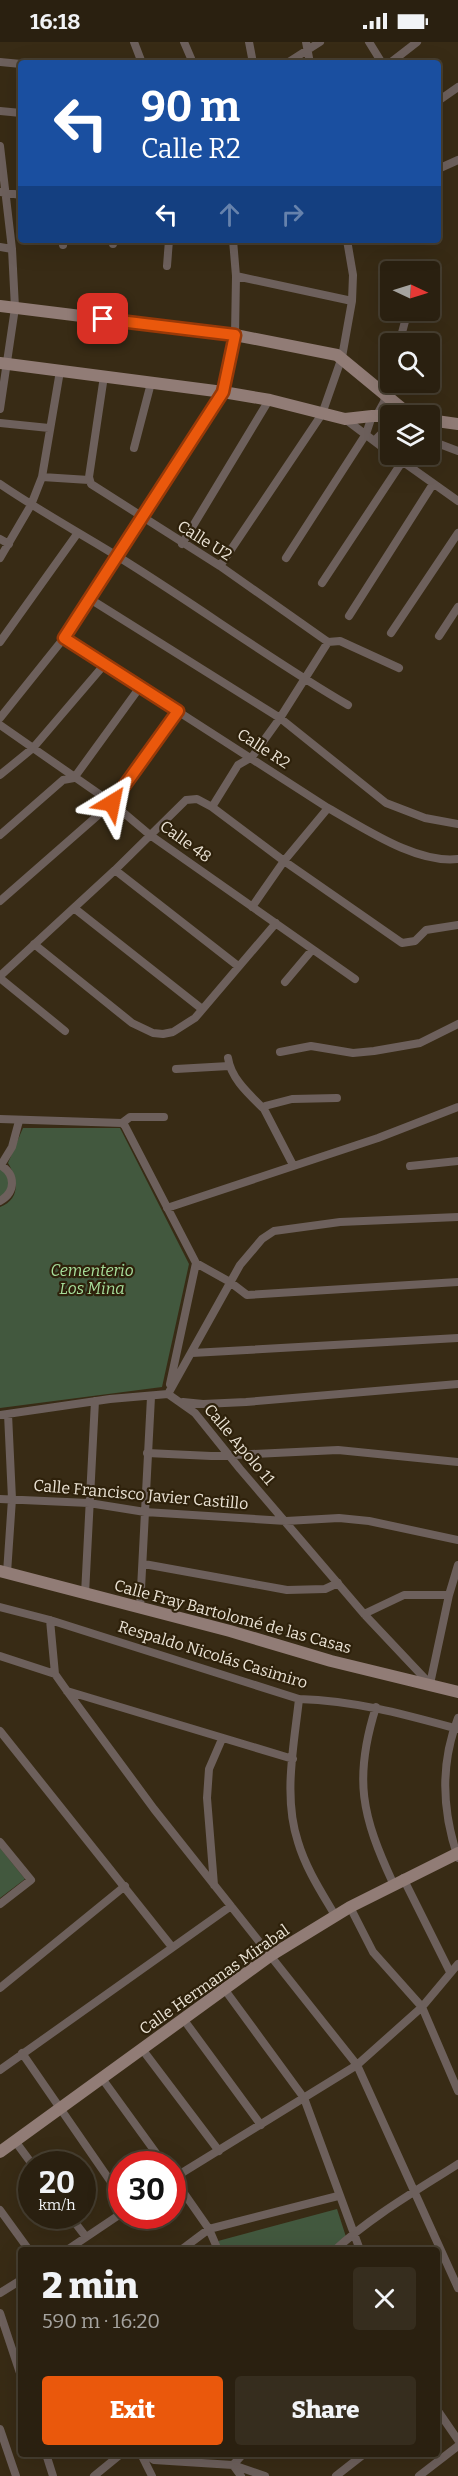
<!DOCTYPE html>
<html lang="en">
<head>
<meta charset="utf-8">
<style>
	body { margin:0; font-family:Bitter,serif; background:#362d1e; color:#f1f3f6; height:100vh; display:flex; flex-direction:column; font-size:22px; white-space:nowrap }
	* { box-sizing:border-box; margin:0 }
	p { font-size:20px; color:#a5a39f }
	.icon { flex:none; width:33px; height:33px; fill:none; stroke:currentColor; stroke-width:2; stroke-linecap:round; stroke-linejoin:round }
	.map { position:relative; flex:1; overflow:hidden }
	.side { position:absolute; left:18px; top:2205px; width:422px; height:210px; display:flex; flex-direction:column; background:#2a2010; border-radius:6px; box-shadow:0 6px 24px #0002,0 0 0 2px #463e30 }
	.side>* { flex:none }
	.banner { position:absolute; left:18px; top:18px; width:423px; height:183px; border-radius:6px; box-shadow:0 6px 24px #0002,0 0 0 2px #463e30; background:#1a4fa0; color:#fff; overflow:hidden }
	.needle { width:39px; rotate:94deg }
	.controls { position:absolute; left:380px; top:219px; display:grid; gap:12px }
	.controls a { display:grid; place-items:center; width:60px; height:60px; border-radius:6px; background:#2a2010; box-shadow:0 6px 24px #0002,0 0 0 2px #463e30; font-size:30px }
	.speed { position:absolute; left:18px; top:2109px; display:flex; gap:12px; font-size:30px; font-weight:700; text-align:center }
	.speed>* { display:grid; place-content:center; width:78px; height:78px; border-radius:50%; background:#2a2010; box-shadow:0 6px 24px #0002,0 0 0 2px #463e30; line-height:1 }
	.speed small { font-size:15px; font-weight:400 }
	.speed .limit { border:9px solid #d22; background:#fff; color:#111 }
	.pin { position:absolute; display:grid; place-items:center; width:51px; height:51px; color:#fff; margin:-26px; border-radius:12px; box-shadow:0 3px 9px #0006 }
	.me { position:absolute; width:66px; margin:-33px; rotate:35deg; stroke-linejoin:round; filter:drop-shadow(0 0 4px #0008) }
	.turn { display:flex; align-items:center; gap:21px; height:126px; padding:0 24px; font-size:27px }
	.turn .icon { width:78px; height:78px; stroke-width:2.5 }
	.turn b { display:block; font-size:42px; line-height:51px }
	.lanes { display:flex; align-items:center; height:57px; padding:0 24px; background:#0003; justify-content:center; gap:30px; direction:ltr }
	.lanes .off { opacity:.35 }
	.round { display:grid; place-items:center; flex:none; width:63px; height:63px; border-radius:6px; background:#362d1e }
	.overview { display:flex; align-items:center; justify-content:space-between; height:102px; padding:0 24px }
	h1 { font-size:36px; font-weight:800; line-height:45px }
	.action { display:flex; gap:12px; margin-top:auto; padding:12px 24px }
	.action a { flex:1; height:69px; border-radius:6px; background:#ea580c; color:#fff; font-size:24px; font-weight:800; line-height:69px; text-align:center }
	.action a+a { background:#362d1e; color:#f1f3f6 }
	.status { display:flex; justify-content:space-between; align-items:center; height:42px; padding:0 30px; background:#2a2010; direction:ltr }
	.status svg { height:16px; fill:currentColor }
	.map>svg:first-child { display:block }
</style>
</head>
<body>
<div class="status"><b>16:18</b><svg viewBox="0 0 49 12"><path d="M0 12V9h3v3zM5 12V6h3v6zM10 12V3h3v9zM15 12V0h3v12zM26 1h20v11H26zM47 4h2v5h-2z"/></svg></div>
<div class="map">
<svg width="458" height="2434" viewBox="0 0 458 2434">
	<rect width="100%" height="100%" fill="#382b15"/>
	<path fill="#42583e" d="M23 1086H120L189 1222 162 1345 0 1366V1165C21 1157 18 1137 8 1121Z
		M0 1126 7 1131 10 1147 0 1156Z
		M0 1806 25 1837 0 1856Z
		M337 2167 348 2201 340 2208H222L218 2199Z"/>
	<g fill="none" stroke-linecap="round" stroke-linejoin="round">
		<path stroke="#6d605c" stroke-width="8" d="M134 0 142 21
			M184 0 193 21
			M249 0 253 21
			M306 0 310 21
			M369 0 382 21
			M0 20 21 22
			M287 21 320 0
			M390 21 417 0
			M438 59 458 45
			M0 69 21 71
			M0 104 12 207 15 266 0 367
			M438 127 458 118
			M0 150 21 153
			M62 198 63 203
			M113 198V202
			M0 205 12 207
			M167 224 169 198
			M236 234 352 259
			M399 302 408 268
			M104 334 89 435 91 442 220 524 328 600 340 599 399 626
			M345 377 390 411
			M0 381 49 386
			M375 398 382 391 390 388
			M429 398 458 409
			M134 406 151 341
			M392 412 458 459
			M42 435 89 438
			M0 442C38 468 78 490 117 514 195 562 269 617 348 663
			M0 497 9 502
			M182 502 269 358
			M0 516 31 463 42 435 60 329
			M286 516 366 392 372 374 378 371 384 360 390 332
			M220 524 322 372 342 315 352 259 353 233 347 198
			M322 541 402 420
			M90 557 280 676 386 761 425 776 458 782
			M349 574 433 442
			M391 591 458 491
			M439 594 458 565
			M64 596 328 766C364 786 416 822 458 817
			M0 600 77 492
			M0 676 64 596 223 350 235 293 236 234 233 198
			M0 683 112 761 150 793 355 937
			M0 733 33 706 104 623
			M212 765 238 723 252 715 280 676 328 600
			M0 793 63 738 74 736 140 645
			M115 828 238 924
			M0 859 112 761 178 669
			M252 865 284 819 328 766
			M74 866 202 967
			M34 902 132 981 153 991 163 992 173 990 195 976 276 881
			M0 934 115 828 186 758 197 757 212 765 284 819 402 901 415 899 426 888 458 883
			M0 936 65 989
			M285 940 312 908
			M280 1010 311 1004 353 1011 374 1009 420 1001 458 982
			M228 1016C231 1037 250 1053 264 1067
			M176 1027 229 1024
			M0 1077 122 1081
			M122 1081 125 1084 196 1221 170 1342
			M122 1081 130 1075H164
			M0 1123C16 1132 16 1150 0 1159
			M1 1123 12 1105 19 1079
			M293 1123 264 1067 265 1064 292 1057 337 1056
			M410 1124 458 1119
			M167 1166 378 1096 458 1065
			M196 1221 230 1240 247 1253 458 1240
			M192 1311 458 1296
			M168 1352 195 1371 240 1427 364 1572 430 1642
			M168 1352 240 1223 262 1197 274 1189 340 1180 458 1175
			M183 1360 203 1362 246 1360 458 1342
			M0 1373 110 1357 168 1352
			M147 1411 211 1414 338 1408 458 1420
			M0 1457 89 1461 145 1470 286 1479 339 1476 369 1479 458 1498
			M144 1522 287 1548 325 1547 338 1541
			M7 1531 12 1457 8 1372
			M85 1552 95 1359
			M0 1565 50 1578 299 1657C357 1659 403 1672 458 1687
			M140 1566 151 1355
			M364 1572 404 1553H449
			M50 1578 55 1632 67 1649 154 1767 357 2023 458 2246
			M0 1614 55 1632
			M430 1642 449 1553 458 1523
			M67 1649 293 1717
			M299 1657C294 1703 283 1755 298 1800 306 1827 322 1851 336 1875
			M376 1665C353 1737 362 1774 393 1841
			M0 1689 172 1905
			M0 1800 31 1838 0 1862
			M458 1816C442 1769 440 1722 458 1676
			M403 1836 450 1930
			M214 1843 207 1756 209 1727 222 1697
			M350 1865 373 1910 422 1965 458 2049
			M0 1946 125 1844
			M225 1948 304 2056 360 2208
			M184 1978 261 2083
			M142 2007 219 2109
			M22 2011 122 2156
			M0 2028 231 1864
			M101 2035 164 2122
			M15 2099 32 2122
			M172 2134 209 2187 218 2208
			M172 2137 357 2023 422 1965 458 1922
			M0 2168 29 2208
			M70 2174 86 2195
			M67 2208 122 2171
			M181 2208 209 2187 338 2154
			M335 2208C372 2174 416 2149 458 2122
			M0 2251 21 2238
			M0 2271 21 2334
			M436 2366 458 2398
			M0 2387 16 2434
			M46 2412 53 2434
			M141 2412 152 2434
			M146 2412 154 2418 233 2423 265 2434
			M94 2434 121 2412
			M241 2434 233 2423 243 2412
			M336 2434 364 2412
			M419 2434 458 2404"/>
		<path stroke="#917c76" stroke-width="12" d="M0 264 235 293 337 313 411 374
			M0 321 223 350 270 358 345 377 372 374H390
			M429 378 458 382
			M0 1529 230 1589 331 1619 458 1650
			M0 2110 270 1914 350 1865 458 1811"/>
	</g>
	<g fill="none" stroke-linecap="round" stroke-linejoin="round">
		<g stroke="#983908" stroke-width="15">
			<path id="route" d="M103 277 235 293 223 350 64 596 178 669 112 761"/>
		</g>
		<use href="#route" stroke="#ea580c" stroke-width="10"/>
	</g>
	<g text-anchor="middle" stroke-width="4.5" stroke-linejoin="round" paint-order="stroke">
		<g font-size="16" fill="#ebe3d5" stroke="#2e210b">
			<text transform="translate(205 498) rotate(32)" y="6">Calle U2</text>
			<text transform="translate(264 706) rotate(33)" y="6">Calle R2</text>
			<text transform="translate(186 799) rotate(36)" y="6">Calle 48</text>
			<text transform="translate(240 1402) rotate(50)" y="6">Calle Apolo 11</text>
			<text transform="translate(141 1452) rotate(5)" y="6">Calle Francisco Javier Castillo</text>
			<text transform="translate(233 1574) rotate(15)" y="6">Calle Fray Bartolomé de las Casas</text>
			<text transform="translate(213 1612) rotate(17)" y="6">Respaldo Nicolás Casimiro</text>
			<text transform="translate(214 1937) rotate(-35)" y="6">Calle Hermanas Mirabal</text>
		</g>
		<g font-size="16" font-style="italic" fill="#a7df9b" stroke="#2e210b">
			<text x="92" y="1234">Cementerio<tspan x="92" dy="18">Los Mina</tspan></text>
		</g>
	</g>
</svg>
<div class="controls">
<a><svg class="needle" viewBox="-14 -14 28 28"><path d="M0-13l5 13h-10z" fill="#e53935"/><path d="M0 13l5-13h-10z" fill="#a5a39f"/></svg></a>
<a><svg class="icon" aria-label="search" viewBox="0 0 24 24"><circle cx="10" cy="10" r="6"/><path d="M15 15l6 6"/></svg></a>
<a><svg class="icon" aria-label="layers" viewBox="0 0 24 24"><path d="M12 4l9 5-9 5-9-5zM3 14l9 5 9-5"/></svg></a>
</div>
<div class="speed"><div>20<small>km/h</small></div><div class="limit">30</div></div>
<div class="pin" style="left:103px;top:277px;background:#d93025"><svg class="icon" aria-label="arrive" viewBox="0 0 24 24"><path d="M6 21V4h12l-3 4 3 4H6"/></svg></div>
<svg class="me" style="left:112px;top:761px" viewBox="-20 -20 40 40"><path d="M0-17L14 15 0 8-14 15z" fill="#ea580c" stroke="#fff" stroke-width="4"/></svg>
<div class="banner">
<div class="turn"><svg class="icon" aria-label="left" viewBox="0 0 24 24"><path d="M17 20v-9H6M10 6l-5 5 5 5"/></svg><div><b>90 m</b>Calle R2</div></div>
<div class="lanes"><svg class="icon" aria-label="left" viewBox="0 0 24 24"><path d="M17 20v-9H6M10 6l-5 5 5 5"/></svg><svg class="icon off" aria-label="ahead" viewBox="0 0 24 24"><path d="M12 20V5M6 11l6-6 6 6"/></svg><svg class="icon off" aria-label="right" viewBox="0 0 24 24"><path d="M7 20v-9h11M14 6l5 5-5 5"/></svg></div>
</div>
<section class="side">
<div class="overview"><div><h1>2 min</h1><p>590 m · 16:20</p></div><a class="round"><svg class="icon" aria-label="close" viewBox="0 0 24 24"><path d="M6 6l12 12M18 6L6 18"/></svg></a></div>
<div class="action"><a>Exit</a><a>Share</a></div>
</section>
</div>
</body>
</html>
